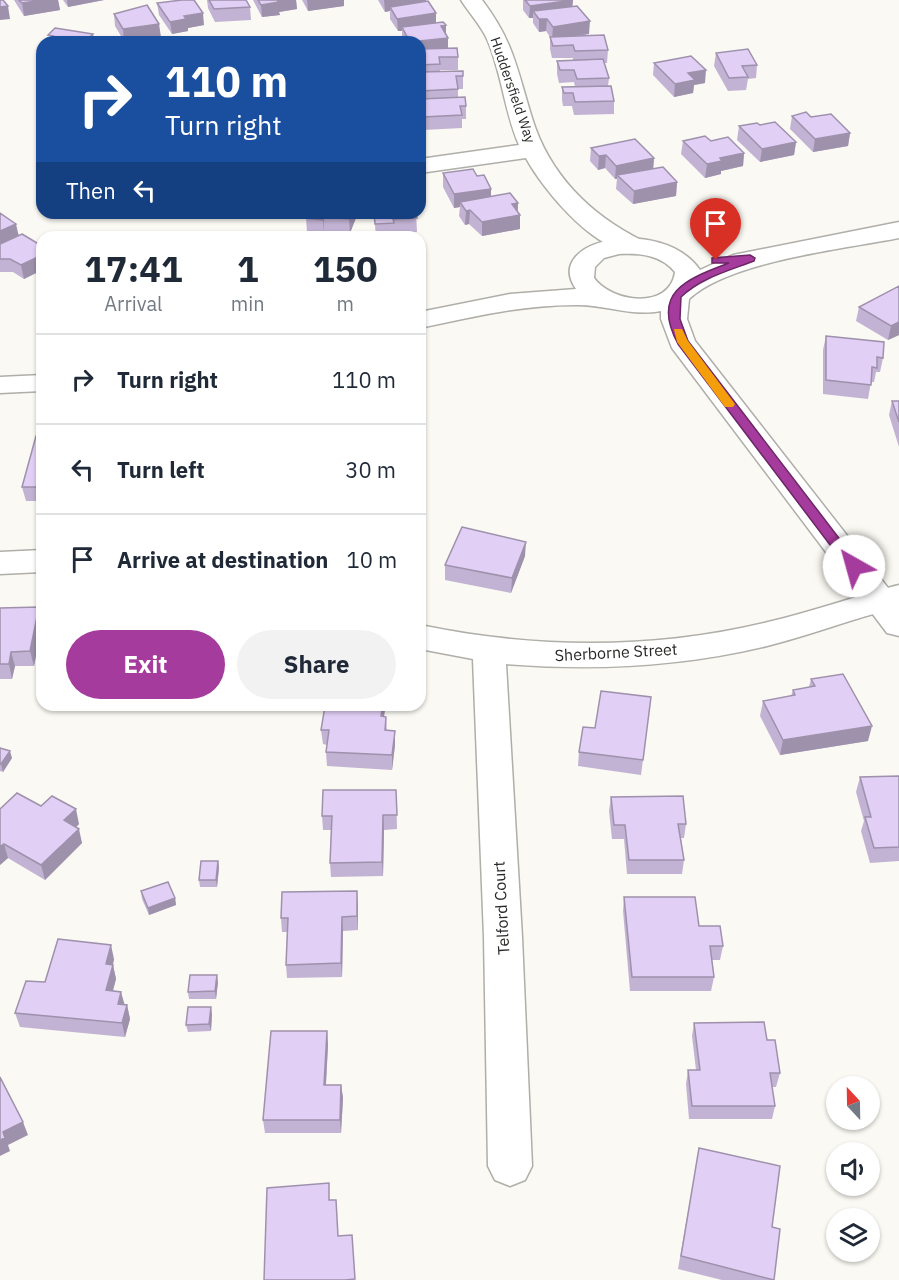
<!DOCTYPE html>
<html lang="en">
<head>
<meta charset="utf-8">
<style>
	body { margin:0; font-family:"IBM Plex Sans",sans-serif; background:#f2f2f3; color:#1f2937; height:100vh; display:flex; flex-direction:column; font-size:22px; white-space:nowrap }
	* { box-sizing:border-box; margin:0 }
	p { font-size:20px; color:#747a83 }
	.icon { flex:none; width:33px; height:33px; fill:none; stroke:currentColor; stroke-width:2; stroke-linecap:round; stroke-linejoin:round }
	.map { position:relative; flex:1; overflow:hidden }
	.details { position:absolute; left:36px; top:231px; width:390px; height:480px; display:flex; flex-direction:column; background:#fff; border-radius:18px; box-shadow:0 2px 4px #0004 }
	.details>* { flex:none }
	.guide { position:absolute; left:36px; top:36px; width:390px; height:183px; border-radius:18px; box-shadow:0 2px 4px #0004; background:#1a4fa0; color:#fff; overflow:hidden }
	.needle { width:39px; rotate:338deg }
	.controls { position:absolute; left:826px; top:1076px; display:grid; gap:12px }
	.controls a { display:grid; place-items:center; width:54px; height:54px; border-radius:50%; background:#fff; box-shadow:0 2px 4px #0004; font-size:30px }
	.pin { position:absolute; display:grid; place-items:center; width:51px; height:51px; color:#fff; margin:-62px -26px; border-radius:50% 50% 50% 0; rotate:-45deg; box-shadow:0 0 6px #0007 }
	.pin .icon { rotate:45deg }
	.me { position:absolute; width:66px; margin:-33px; rotate:322deg; stroke-linejoin:round; filter:drop-shadow(0 0 4px #0008) }
	.turn { display:flex; align-items:center; gap:21px; height:126px; padding:0 30px; font-size:27px }
	.turn .icon { width:78px; height:78px; stroke-width:2.5 }
	.turn b { display:block; font-size:42px; line-height:51px }
	.then { display:flex; align-items:center; height:57px; padding:0 30px; background:#0003; gap:12px; font-size:22px }
	.eta { display:flex; justify-content:space-evenly; align-items:center; height:102px; text-align:center }
	.eta b { font-size:36px; font-weight:800; line-height:42px }
	.action { display:flex; gap:12px; margin-top:auto; padding:12px 30px }
	.action a { flex:1; height:69px; border-radius:36px; background:#a53b9c; color:#fff; font-size:24px; font-weight:800; line-height:69px; text-align:center }
	.action a+a { background:#f2f2f3; color:#1f2937 }
	ul { padding:0; list-style:none }
	li { display:flex; align-items:center; gap:18px; height:90px; padding:0 30px; border-top:2px solid #e0e1e3 }
	li div { flex:1 }
	li b { display:block; font-size:22px }
	li em { font-style:normal }
	.map>svg:first-child { display:block }
</style>
</head>
<body>
<div class="map">
<svg width="899" height="1280" viewBox="0 0 899 1280">
	<rect width="100%" height="100%" fill="#faf9f3"/>
	<g fill="none" stroke-linecap="round" stroke-linejoin="round">
		<g stroke="#afaea8" stroke-width="3">
			<path id="minor" d="M461 0H482C514 42 517 70 532 118 549 174 590 215 643 241L647 246 643 251C602 262 543 190 526 158L420 173V159L519 145C504 111 502 73 487 39 480 24 469 13 461 0Z
				M42 550V572L0 574V552Z
				M899 585V607C854 618 811 635 767 646 680 667 595 671 506 664L522 937 532 1166 525 1180 510 1186 495 1180 488 1166 484 937 473 659 420 649V625C536 649 652 650 768 622 812 612 855 596 899 585Z"/>
		</g>
		<g stroke="#afaea8" stroke-width="3">
			<path id="tertiary" d="M899 222V238C844 249 729 261 689 299L687 319 695 341 899 602V636L887 633 672 348 661 319V311C630 317 605 304 575 305 522 305 471 317 420 328V312L510 294 576 289C541 239 662 215 700 270L733 255ZM619 254C641 253 661 255 675 272 670 310 612 303 594 278L595 267 604 258Z
				M42 375V391L0 393V377Z"/>
		</g>
		<use href="#minor" fill="#fff" fill-rule="evenodd"/>
		<use href="#tertiary" fill="#fff" fill-rule="evenodd"/>
	</g>
	<path fill="#c2b2d3" d="M14 0H58L60 10 24 16Z
		M63 0H104L68 7Z
		M207 0H246L250 7 251 20 215 22 208 8Z
		M253 0H296L297 9 279 12 280 15 262 17Z
		M302 0H344V6L308 11Z
		M378 0H426V2L436 13V23L446 25V33L448 48 458 57V70H440V72L463 76V89H458V98L466 106V119H462V128L423 130 420 104V42H403L402 39V31H398L390 19V11L385 12Z
		M523 0H573L572 6 589 34 578 36 608 50 607 63H604L609 78 608 86 614 101V114L574 115 572 106H563L562 100V87H575L574 82 559 83 557 74V61L573 60V58H552L550 49V37L546 31 539 32 533 23V18H529L523 10Z
		M157 3 204 25 188 28V31L172 34 159 15Z
		M114 14 161 37 124 41 115 26Z
		M716 53 757 65 756 78 748 79 746 90 728 91 714 66Z
		M654 63 705 83 694 85 693 93 674 97 653 75Z
		M792 116 811 117 850 133 848 146 813 152 790 129Z
		M760 125 796 142 794 155 760 162 737 140 739 126Z
		M683 141H711L744 153 743 166 721 171V174L705 178 681 154Z
		M591 148 654 158 653 169 677 182 676 196 633 204 616 189 617 179H615L605 168 598 170 590 161Z
		M443 173 477 176 491 189V196L518 203V212L520 229 482 236 469 224 465 225 459 216 460 207 454 208 443 187Z
		M0 213 19 235 42 246V270L24 279 13 272H0Z
		M308 213H358L350 233 324 231V233L307 232 306 218Z
		M374 213H416L417 232 394 233V237H376Z
		M899 286V335L888 340 856 321 859 307Z
		M826 336 883 358 880 372H876L874 382H871L868 399 823 394V350Z
		M892 401H899V447L889 415Z
		M42 436V501H26L22 487Z
		M525 556 511 593 445 580V565Z
		M0 608 42 620V625L34 666H15L12 679H0Z
		M811 679 868 741 780 755 760 716 763 701 791 696 793 690 809 687Z
		M651 697 641 775 578 766 579 752 595 728Z
		M332 705H385L384 716 386 717 387 731 395 745 392 770 327 766 326 752 327 745 323 744 321 730Z
		M0 748 12 758 3 772 0 771Z
		M899 776V861L870 863 861 831 864 821 856 792 860 777Z
		M396 790 397 829 384 830 383 876 331 877 330 863 331 830H323L322 816Z
		M611 797 686 824 684 838H681L684 860 682 874H627L624 839H612L609 811Z
		M41 806 79 824 76 827 82 843 45 880 8 858 0 865V809Z
		M218 861 219 868 217 887H200L199 880Z
		M141 891 175 898 176 905 149 915 142 899Z
		M624 897 699 926 723 946 720 960H712L714 977 711 991H630L623 911Z
		M358 905V930L343 931 342 977 287 978 286 965 287 932H282L281 918Z
		M114 959 113 965 116 979 113 991 124 1005H127L130 1019 125 1037 20 1027 15 1013 45 982Z
		M218 982 216 999H189L188 992Z
		M212 1014 211 1031 188 1032 186 1025Z
		M694 1023 767 1040 780 1073 776 1087H772L775 1106 772 1119H689L686 1084 688 1070H696L692 1036Z
		M327 1031 328 1045 326 1085H341L343 1098 341 1133H265L263 1120Z
		M699 1148 772 1227 774 1280H722L678 1269Z"/>
	<path fill="#9e91ac" d="M43 0H58L60 10 24 16 22 3Z
		M67 0H104L68 7Z
		M277 0H296L297 9 279 12 280 15 262 17 261 5Z
		M307 0H344V6L308 11Z
		M384 0H426V6L390 7V11L385 12Z
		M573 0 572 12 533 11V18H529L530 6Z
		M8 6 10 19 0 20V7Z
		M203 13 204 25 188 28V31L172 34 170 22 184 16Z
		M436 13V26L402 27V31H398L397 19Z
		M539 19H547L546 31 539 32Z
		M590 21 589 34 552 39 553 27Z
		M159 24 161 37 124 41 123 29Z
		M446 25V38L441 26Z
		M93 34 94 42H85Z
		M448 38V50L420 54V42H414Z
		M706 70 705 83 694 85 693 93 674 97 675 84 688 73Z
		M850 133 848 146 813 152 815 139Z
		M796 142 794 155 760 162 762 149Z
		M744 153 743 166 721 171V174L705 178 707 164 720 158Z
		M606 155 605 168 598 170 599 156Z
		M654 158 653 171 617 175V179H615L616 166Z
		M677 182 676 196 633 204 634 191Z
		M491 189V202H460V207L454 208V194Z
		M518 203 517 216 520 215V229L482 236V222L512 204Z
		M470 210 469 224 465 225 466 211Z
		M352 213H358L350 233 349 219Z
		M324 217V233L323 220Z
		M16 224 19 237 0 246V231Z
		M42 255V270L24 279 21 265Z
		M899 322V335L888 340 891 326Z
		M422 516V530L420 533V519Z
		M526 542 525 556 511 593 512 578Z
		M39 607 42 620V625L34 666 30 651Z
		M11 652 15 666 12 679 9 664Z
		M383 705H385V710L382 731 381 716Z
		M872 726 868 741 780 755 783 740Z
		M395 731V745L392 770V755Z
		M10 751 12 758 3 772 1 764Z
		M76 809 79 824 68 835 64 820Z
		M383 815 384 830 383 876 382 862Z
		M79 829 82 843 45 880 41 865Z
		M4 844 8 858 0 865V847Z
		M218 861 219 868 217 887 216 880Z
		M357 891 358 905V930L357 916Z
		M175 898 176 905 149 915 148 908Z
		M342 917 343 931 342 977 341 963Z
		M111 945 114 959 111 973 113 965 116 979 109 1004 106 990V964Z
		M217 975 218 982 216 999 215 991Z
		M121 992 125 1006 118 1004Z
		M127 1005 130 1019 125 1037 122 1023Z
		M211 1007 212 1014 211 1031 209 1024Z
		M327 1031 328 1045 325 1099 324 1085Z
		M341 1085 343 1098 341 1133 340 1120Z
		M23 1122 28 1135 8 1145 10 1151 0 1156V1140L3 1132Z"/>
	<path fill="#e2cff5" stroke="#9e91ac" stroke-width="1.5" d="M0 0H3L8 6 0 7Z
		M19 0H43L22 3Z
		M182 0H194L203 13 184 16 186 19 170 22 157 3Z
		M209 0H246L250 7 214 9Z
		M258 0H277L279 2 261 5Z
		M525 0H573L530 6Z
		M428 1 436 13 397 19 390 7Z
		M147 5 159 24 123 29 114 14Z
		M577 6 590 21 553 27 547 19H539L533 11Z
		M443 22 446 25 441 26 448 38 410 42 402 27Z
		M55 28 93 34 85 42H46L53 36 48 35Z
		M604 35 608 50 575 51 573 45 553 46 550 37Z
		M301 38 303 42H271Z
		M457 48 458 57H439L440 64 420 65V49Z
		M748 49 757 65 742 66 748 77 729 78 716 53Z
		M691 56 706 70 688 73 695 80 675 84 654 63Z
		M603 59 609 78 577 79 574 70H560L557 61Z
		M463 71V76H456L458 89 420 91V72Z
		M611 86 614 101 575 102 573 93H564L562 87Z
		M465 97 466 106H460L462 115 423 117 421 99Z
		M806 112 811 117 831 114 850 133 815 139 792 116Z
		M775 122 796 142 762 149 739 126 757 123 760 125Z
		M705 136 711 141 728 137 744 153 720 158 722 161 707 164 683 141Z
		M635 139 654 158 616 166 606 155 599 156 591 148Z
		M663 167 677 182 634 191 617 175Z
		M473 169 477 176 484 175 491 189 454 194 443 173Z
		M510 193 518 203 512 204 520 215 482 222 470 210 466 211 460 202Z
		M0 213 16 224 0 231Z
		M308 213H352L349 219 324 217 323 220 306 218Z
		M374 213H416L417 218 393 219 394 223 375 224Z
		M22 234 42 246V255L21 265 10 259H0V244Z
		M899 286V322L891 326 859 307Z
		M826 336 884 342 883 358 877 357V368L872 367 871 385 826 380Z
		M892 401H899V422Z
		M36 436H42V487H22Z
		M462 527 526 542 512 578 445 565Z
		M39 607 30 651 11 652 9 664H0V608Z
		M843 674 872 726 783 740 763 701 795 695 793 690 815 686 811 679Z
		M601 691 651 697 643 760 579 752 583 727 595 728Z
		M332 705H383L381 716 386 717 385 730 395 731 392 755 326 752 329 730H321L325 706 332 707Z
		M0 748 10 751 1 764H0Z
		M899 776V847L874 848 865 817H871L860 777Z
		M323 790H396L397 815H383L382 862 330 863 332 816H322Z
		M17 793 41 806 52 796 76 809 64 820 79 829 41 865 4 844 0 847V809Z
		M683 796 686 824H678L684 860H629L625 825H614L611 797Z
		M201 861H218L216 880H199Z
		M168 882 175 898 148 908 141 891Z
		M357 891V916L342 917 341 963 286 965 288 918H281L282 892Z
		M624 897H695L699 926H720L723 946H710L714 977H632Z
		M58 939 111 945 106 964 113 965 106 990 121 992 118 1004 127 1005 122 1023 15 1013 26 981 45 982Z
		M190 975H217L215 991 188 992Z
		M188 1007H211L209 1024 186 1025Z
		M764 1022 767 1040H775L780 1073H770L775 1106H692L688 1070H700L694 1023Z
		M271 1031H327L324 1085H341L340 1120H263Z
		M0 1077 23 1122 3 1132 5 1138 0 1140Z
		M699 1148 780 1166 772 1227 780 1229 774 1280 681 1256Z
		M329 1183V1200H336L338 1236 352 1235 355 1279 345 1280H264L267 1188Z"/>
	<path fill="#a53b9c" stroke="#6b2665" stroke-width="1.5" d="M750 255 755 258 754 261C728 271 701 278 681 297L680 319 688 341 858 563V570H849L678 344C650 292 687 279 729 263H712V258Z"/>
	<path fill="#f59e0b" d="M674 329H682L688 341 735 404 733 407H725L677 342Z"/>
	<g text-anchor="middle" stroke-width="6" stroke-linejoin="round" paint-order="stroke">
		<g font-size="14" fill="#282826" stroke="#fff">
			<text transform="translate(513 90) rotate(71)" y="5">Huddersfield Way</text>
		</g>
		<g font-size="16" fill="#282826" stroke="#fff">
			<text transform="translate(616 652) rotate(-3)" y="6">Sherborne Street</text>
			<text transform="translate(501 908) rotate(-93)" y="6">Telford Court</text>
		</g>
	</g>
</svg>
<div class="controls">
<a><svg class="needle" viewBox="-14 -14 28 28"><path d="M0-13l5 13h-10z" fill="#e53935"/><path d="M0 13l5-13h-10z" fill="#747a83"/></svg></a>
<a><svg class="icon" aria-label="sound" viewBox="0 0 24 24"><path d="M4 9h4l5-4v14l-5-4H4zM17 9q2 3 0 6"/></svg></a>
<a><svg class="icon" aria-label="layers" viewBox="0 0 24 24"><path d="M12 4l9 5-9 5-9-5zM3 14l9 5 9-5"/></svg></a>
</div>
<div class="pin" style="left:716px;top:260px;background:#d93025"><svg class="icon" aria-label="arrive" viewBox="0 0 24 24"><path d="M6 21V4h12l-3 4 3 4H6"/></svg></div>
<svg class="me" style="left:854px;top:566px" viewBox="-20 -20 40 40"><circle r="19" fill="#fff"/><path d="M0-13L10 11 0 6-10 11z" fill="#a53b9c"/></svg>
<div class="guide">
<div class="turn"><svg class="icon" aria-label="right" viewBox="0 0 24 24"><path d="M7 20v-9h11M14 6l5 5-5 5"/></svg><div><b>110 m</b>Turn right</div></div>
<div class="then">Then<svg class="icon" aria-label="left" viewBox="0 0 24 24"><path d="M17 20v-9H6M10 6l-5 5 5 5"/></svg></div>
</div>
<section class="details">
<div class="eta">
<div><b>17:41</b><p>Arrival</p></div>
<div><b>1</b><p>min</p></div>
<div><b>150</b><p>m</p></div>
</div>
<ul>
<li><svg class="icon" aria-label="right" viewBox="0 0 24 24"><path d="M7 20v-9h11M14 6l5 5-5 5"/></svg><div><b>Turn right</b></div><em>110 m</em></li>
<li><svg class="icon" aria-label="left" viewBox="0 0 24 24"><path d="M17 20v-9H6M10 6l-5 5 5 5"/></svg><div><b>Turn left</b></div><em>30 m</em></li>
<li><svg class="icon" aria-label="arrive" viewBox="0 0 24 24"><path d="M6 21V4h12l-3 4 3 4H6"/></svg><div><b>Arrive at destination</b></div><em>10 m</em></li>
</ul>
<div class="action"><a>Exit</a><a>Share</a></div>
</section>
</div>
</body>
</html>
